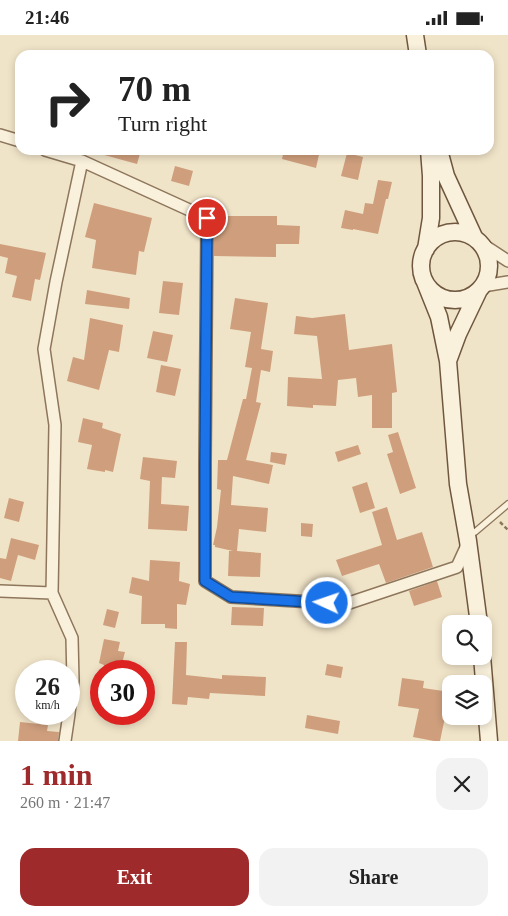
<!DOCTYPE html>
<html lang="en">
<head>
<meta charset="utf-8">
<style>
	body { margin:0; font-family:"Times New Roman",serif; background:#f2f2f2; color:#222; height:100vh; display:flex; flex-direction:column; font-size:19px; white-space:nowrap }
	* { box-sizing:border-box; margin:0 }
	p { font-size:16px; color:#767676 }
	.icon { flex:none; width:28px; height:28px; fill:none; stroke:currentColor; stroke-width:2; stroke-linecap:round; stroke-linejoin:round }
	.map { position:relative; height:706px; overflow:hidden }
	.details { display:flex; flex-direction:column; background:#fff; flex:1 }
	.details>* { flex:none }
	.top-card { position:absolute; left:15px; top:15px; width:479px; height:105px; border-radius:15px; box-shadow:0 2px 8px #0003; background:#fff; color:#222; overflow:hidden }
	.controls { position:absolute; left:442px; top:580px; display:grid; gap:10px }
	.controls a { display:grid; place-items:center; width:50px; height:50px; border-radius:10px; background:#fff; box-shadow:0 2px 8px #0003; font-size:25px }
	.speed { position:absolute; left:15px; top:625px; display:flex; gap:10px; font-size:25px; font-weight:700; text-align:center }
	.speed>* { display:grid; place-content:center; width:65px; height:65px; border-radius:50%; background:#fff; box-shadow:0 2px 8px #0003; line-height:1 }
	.speed small { font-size:12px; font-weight:400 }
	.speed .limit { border:8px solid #d22; background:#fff; color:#111 }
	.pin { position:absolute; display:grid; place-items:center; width:42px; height:42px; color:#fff; margin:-21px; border:2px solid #fff; border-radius:50%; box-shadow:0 1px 5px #0007 }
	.me { position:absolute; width:55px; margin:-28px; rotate:273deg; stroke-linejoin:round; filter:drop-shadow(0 0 4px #0008) }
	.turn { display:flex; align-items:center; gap:18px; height:105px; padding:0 20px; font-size:22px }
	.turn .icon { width:65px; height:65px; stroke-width:2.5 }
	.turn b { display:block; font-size:35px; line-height:42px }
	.round { display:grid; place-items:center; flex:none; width:52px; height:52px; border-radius:15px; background:#f2f2f2 }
	.overview { display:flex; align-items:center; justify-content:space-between; height:85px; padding:0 20px }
	h1 { font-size:30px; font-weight:600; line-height:38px; color:#9e2a2b }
	.button { display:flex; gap:10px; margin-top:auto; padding:10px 20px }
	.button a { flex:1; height:58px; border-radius:15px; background:#9e2a2b; color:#fff; font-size:20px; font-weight:600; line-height:58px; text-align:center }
	.button a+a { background:#f2f2f2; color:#222 }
	.status { display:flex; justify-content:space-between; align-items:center; height:35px; padding:0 25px; background:#fff; direction:ltr }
	.status svg { height:14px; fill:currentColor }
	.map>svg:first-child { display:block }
</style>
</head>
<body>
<div class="status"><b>21:46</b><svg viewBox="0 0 49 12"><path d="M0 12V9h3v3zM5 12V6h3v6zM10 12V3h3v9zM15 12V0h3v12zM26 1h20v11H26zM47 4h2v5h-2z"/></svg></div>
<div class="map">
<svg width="508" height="706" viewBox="0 0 508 706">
	<rect width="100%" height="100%" fill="#f0e4c8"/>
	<path fill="#cf9f7d" d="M97 115H141L137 129 97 118Z
		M284 115H320L316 133 282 124Z
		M347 118 363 122 358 145 341 141Z
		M175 131 193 136 189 151 171 146Z
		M378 145 392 147 388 164H386L378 199 353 194V195L341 193 345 175 363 179 365 168 373 169Z
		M94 168 152 183 144 217 139 216 136 240 92 233 96 205 85 202Z
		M214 181H277V190L300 191 299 209H276V222L214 221Z
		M0 209 46 218 40 245 35 244 31 266 12 262 17 241 5 238 8 223 0 221Z
		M163 246 183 248 179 280 159 278Z
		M87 255 130 263 129 274 85 269Z
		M235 263 268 268 261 314 273 316 270 337 261 335 256 367 261 368 246 425 273 430 269 449 233 441 231 470 268 473 266 497 239 494 237 516 261 518 260 542 228 541 229 516H233L215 512V510H213L217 492 221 455 217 454 218 425H227L243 364H246L252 333 245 332 251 297 230 294Z
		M345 279 349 315 392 309 397 357 392 358V393H372V360L358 362 356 343 338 345 336 371 313 370V373L287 371 288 342 322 344 317 301 294 299 296 281 312 283Z
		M90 283 123 290 119 317 109 315 99 355 67 346 73 322 84 325Z
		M153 296 173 300 167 327 147 323Z
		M161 330 181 334 175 361 156 357Z
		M83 383 103 388 102 393 121 399 113 437 105 435V437L87 434 92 410 78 407Z
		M398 397 416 453 400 459 387 419 393 417 388 400Z
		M358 410 361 419 338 427 335 417Z
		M271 417 287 419 285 430 270 427Z
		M143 422 177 426 175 443 162 442 161 469 189 471 187 496 148 494 150 446 140 444Z
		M367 447 375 473 360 478 352 452Z
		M9 463 24 467 19 487 4 483Z
		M387 472 397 505 422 497 433 532 386 548 379 529 342 541 336 525 382 510 372 477Z
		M301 488 313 489 312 502 301 501Z
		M11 503 39 510 35 525 18 520 11 546 0 543V523L6 524Z
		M150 525 180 527 179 546 190 549 186 570 177 569V594L165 593V589H141L142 561 129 558 132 542 149 546Z
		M437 546 442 562 414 571 409 556Z
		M232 572 264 573 263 591 231 590Z
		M107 574 119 577 115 593 103 590Z
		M104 604 120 607 118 616 125 617 120 636H103L104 630 99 628Z
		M175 607H187L186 640 222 644V640L266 642 265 661 210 658 209 664 188 662 187 670 172 669Z
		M327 629 343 632 341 643 325 640Z
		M402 643 424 646 423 653 450 657 447 673 440 706H434L413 702 419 674 398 671Z
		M307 680 340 686 338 699 305 693Z
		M20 687 48 690 47 696 59 697 58 706H18Z"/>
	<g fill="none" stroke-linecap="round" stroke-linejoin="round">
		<g stroke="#8d765c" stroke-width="8">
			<path id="lane" d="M469 498 475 497 508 469"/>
		</g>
		<g stroke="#8d765c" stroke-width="14">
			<path id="street" d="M0 100 20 106
				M45 115 82 126 207 183 205 428V546L231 562 346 569 457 532 468 508
				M479 207 508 226
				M483 251 508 247
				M0 556 52 558 55 390 44 314 56 247 82 126
				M52 558 72 603 73 646 69 678
				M65 706 69 679"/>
		</g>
		<g stroke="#6f573f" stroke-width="19">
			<path id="secondary" d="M415 0 418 20
				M439 115 446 141 474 202
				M421 231a34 34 0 1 1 68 0a34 34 0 1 1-68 0Z
				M426 214 431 183V141L429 115
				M425 247 439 282 448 326 458 449 468 506 479 589
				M448 326 458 299 479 255
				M482 621 489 706"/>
		</g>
		<path stroke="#8d765c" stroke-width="2.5" stroke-dasharray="4 2.5" stroke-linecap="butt" d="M500 487 508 495"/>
		<use href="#lane" stroke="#faf1dc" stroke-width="5.5"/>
		<use href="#street" stroke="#faf1dc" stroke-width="11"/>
		<use href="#secondary" stroke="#faf1dc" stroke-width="16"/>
	</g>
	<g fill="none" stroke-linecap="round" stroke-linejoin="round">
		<g stroke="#114b97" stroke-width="12">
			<path id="route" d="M207 183 205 428V546L231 562 327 568"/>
		</g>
		<use href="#route" stroke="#1a73e8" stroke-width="9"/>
	</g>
</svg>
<div class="controls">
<a><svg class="icon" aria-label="search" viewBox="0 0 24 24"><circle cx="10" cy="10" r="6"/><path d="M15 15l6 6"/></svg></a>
<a><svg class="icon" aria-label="layers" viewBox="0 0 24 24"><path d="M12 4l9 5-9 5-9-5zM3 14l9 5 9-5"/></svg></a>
</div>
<div class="speed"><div>26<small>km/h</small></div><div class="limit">30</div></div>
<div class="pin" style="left:207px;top:183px;background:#d93025"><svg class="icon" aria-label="arrive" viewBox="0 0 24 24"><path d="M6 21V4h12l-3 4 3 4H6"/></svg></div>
<svg class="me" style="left:327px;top:568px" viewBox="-20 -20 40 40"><circle r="17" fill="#1a73e8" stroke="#fff" stroke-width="3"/><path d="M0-11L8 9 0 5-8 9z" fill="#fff"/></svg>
<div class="top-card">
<div class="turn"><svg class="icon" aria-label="right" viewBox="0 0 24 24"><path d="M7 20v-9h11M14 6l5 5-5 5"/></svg><div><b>70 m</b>Turn right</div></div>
</div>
</div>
<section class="details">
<div class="overview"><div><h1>1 min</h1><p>260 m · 21:47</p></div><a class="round"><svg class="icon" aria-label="close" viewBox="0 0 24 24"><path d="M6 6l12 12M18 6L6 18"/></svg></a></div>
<div class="button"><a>Exit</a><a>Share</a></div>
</section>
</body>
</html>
